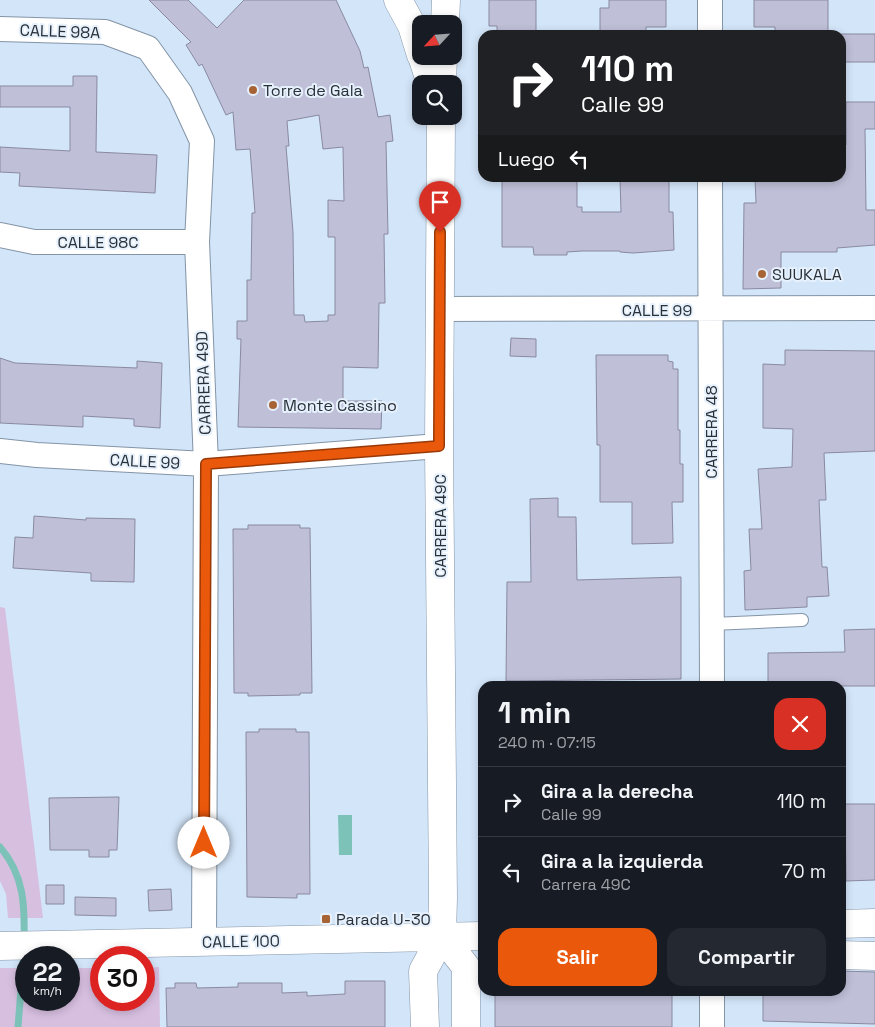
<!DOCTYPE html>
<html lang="es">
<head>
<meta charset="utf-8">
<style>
	body { margin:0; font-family:"Space Grotesk",sans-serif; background:#242831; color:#f1f3f6; height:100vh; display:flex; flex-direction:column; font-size:19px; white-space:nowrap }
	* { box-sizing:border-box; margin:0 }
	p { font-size:16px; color:#9ea1a6 }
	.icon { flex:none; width:28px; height:28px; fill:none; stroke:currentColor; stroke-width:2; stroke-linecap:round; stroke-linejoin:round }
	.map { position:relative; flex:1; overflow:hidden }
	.sheet { position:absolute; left:478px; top:681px; width:368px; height:315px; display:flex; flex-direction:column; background:#171b24; border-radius:15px; box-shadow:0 2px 8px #0003 }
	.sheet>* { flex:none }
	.guide { position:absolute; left:478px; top:30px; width:368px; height:152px; border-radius:15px; box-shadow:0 2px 8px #0003; background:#202124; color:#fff; overflow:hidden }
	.needle { width:32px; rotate:244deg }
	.tools { position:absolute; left:412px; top:15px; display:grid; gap:10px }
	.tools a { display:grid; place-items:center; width:50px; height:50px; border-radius:10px; background:#171b24; box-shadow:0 2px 8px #0003; font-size:25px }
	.speed { position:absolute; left:15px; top:946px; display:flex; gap:10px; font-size:25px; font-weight:700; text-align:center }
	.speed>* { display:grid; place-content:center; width:65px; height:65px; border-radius:50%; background:#171b24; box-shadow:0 2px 8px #0003; line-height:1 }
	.speed small { font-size:12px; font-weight:400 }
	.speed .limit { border:8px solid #d22; background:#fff; color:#111 }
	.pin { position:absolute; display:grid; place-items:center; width:42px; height:42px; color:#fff; margin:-51px -21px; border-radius:50% 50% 50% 0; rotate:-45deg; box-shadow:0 0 5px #0007 }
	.pin .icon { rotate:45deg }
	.me { position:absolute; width:55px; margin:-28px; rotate:0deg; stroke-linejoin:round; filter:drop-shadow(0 0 4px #0008) }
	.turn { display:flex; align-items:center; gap:18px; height:105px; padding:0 20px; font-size:22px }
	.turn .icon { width:65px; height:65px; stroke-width:2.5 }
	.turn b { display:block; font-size:35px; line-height:42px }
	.then { display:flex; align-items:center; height:48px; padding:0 20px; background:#0003; gap:10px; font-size:19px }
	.round { display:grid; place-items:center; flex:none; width:52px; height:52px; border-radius:15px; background:#242831 }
	.overview { display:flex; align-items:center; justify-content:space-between; height:85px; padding:0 20px }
	h1 { font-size:30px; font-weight:700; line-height:38px }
	.button { display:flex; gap:10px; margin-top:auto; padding:10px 20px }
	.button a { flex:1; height:58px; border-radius:15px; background:#ea580c; color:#fff; font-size:20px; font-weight:700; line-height:58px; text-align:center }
	.button a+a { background:#242831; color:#f1f3f6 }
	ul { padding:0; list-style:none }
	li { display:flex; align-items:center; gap:15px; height:70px; padding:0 20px; border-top:1px solid #363941 }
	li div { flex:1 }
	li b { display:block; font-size:19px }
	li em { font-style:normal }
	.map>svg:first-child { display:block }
</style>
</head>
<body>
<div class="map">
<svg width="875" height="1027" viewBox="0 0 875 1027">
	<rect width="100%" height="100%" fill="#d3e5f9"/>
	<path fill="#d7bfe0" d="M0 607 5 608 43 918H8L6 894 0 881Z
		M159 967 160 1027H0V968H26V1000H69V968H101V1000H144V968Z"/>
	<path fill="#7dc2b9" d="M338 815H352V855H339Z"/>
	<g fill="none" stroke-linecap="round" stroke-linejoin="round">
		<path stroke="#7dc2b9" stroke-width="7" d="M0 847C24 875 25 905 24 941
			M18 1027 24 951"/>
	</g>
	<path fill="#bfc0d8" stroke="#898aa0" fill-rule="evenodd" d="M149 0H188L217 28 244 0H336L360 51 364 68 368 67 378 117 390 115 393 141 386 142 388 234H384L385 303H379L378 368 343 367V401H382L381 429 238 427 241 339H237V321H247V280H251L252 213H255L250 149 236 150 233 112 226 115 202 64 199 66 186 45 191 42ZM319 115 323 149 343 147 344 201 328 200V237H335V315H328V321L305 322 304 315H294L293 232 286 146H289L287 121Z
		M489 0H536V35H497V26H489Z
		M609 0H666V27H646V35H600V8H609Z
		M754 0H828V35H775V27H754Z
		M840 34H875V62H840Z
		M73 76H97L96 152 157 155 155 193 19 186 20 173 0 172V147L70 151V107H0V86H73Z
		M846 102H875V129H865L866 210H875V245L837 248V252H781V288L743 289 744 203H756L755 178H842V145H846Z
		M502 178H577V207H582V212H621L620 178H669V212H673L674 250 633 253 620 252V251H582L567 252V255H534L533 247H502Z
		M511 338 536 339V357L510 356Z
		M785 350 875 351V451L824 453 826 500H819L822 567H827L829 596 807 597V607L745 610 744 571 751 570 749 529H762L758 469 792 467 793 429 763 428V364L785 365Z
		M596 355H668V361L673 362V369H678V430H680V464H683V502H672L673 543 632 544V502H600V445H597Z
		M0 358 15 363 137 368V361L162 363 160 428 134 426V419L83 416V427L0 423Z
		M558 498V517H576L577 580 681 577V679L506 681 507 582H531L530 499Z
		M34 516 86 520V518L135 519 134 582 91 581V573L13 568 15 537 33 538Z
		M248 525H300V528H310L312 693H300V695L248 696V693H234L233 529H248Z
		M875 629V686H768V653L845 652 844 630Z
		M259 729H296V732H309L310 894H297V898L247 897 246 732H259Z
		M119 797 117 850H109V857H89V850H50L49 798Z
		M845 804H875V880L846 881Z
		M46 885H64V904H46Z
		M171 889 172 910 149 911 148 890Z
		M75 897 116 898V916L75 915Z
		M840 971 875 972V1024L763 1021V991H840Z
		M345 981H385V1027H167L166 988H175V983H196L197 988 238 987V983H282V993L307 992V996L345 994Z
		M495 991H672V1027H495Z"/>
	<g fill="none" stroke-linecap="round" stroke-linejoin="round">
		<g stroke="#8394a6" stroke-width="14">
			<path id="service" d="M712 624 802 620"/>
		</g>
		<g stroke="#8394a6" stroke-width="26">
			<path id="minor" d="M710 0V35
				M0 29 105 32 148 48 180 93 202 141 197 242 206 464 204 943
				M710 178 712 686
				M0 235 34 242H197
				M439 309 875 308
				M0 451 37 455 206 464 439 446
				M712 991V1027"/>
		</g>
		<g stroke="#8394a6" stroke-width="29">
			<path id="tertiary" d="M398 0 412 26 421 55
				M445 24 446 0
				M422 56 431 84
				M442 84 443 56
				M840 924 875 923
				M442 936 466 967V1027
				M0 946 482 936
				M840 955 875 956
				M425 1027 423 971 442 936 443 898 439 446 441 116"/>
		</g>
		<use href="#service" stroke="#fff" stroke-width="12"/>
		<use href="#minor" stroke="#fff" stroke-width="24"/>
		<use href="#tertiary" stroke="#fff" stroke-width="28"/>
	</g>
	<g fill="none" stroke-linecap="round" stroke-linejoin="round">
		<g stroke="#983908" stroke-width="12">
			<path id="route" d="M204 843 206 464 439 446 440 232"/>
		</g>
		<use href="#route" stroke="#ea580c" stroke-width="9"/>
	</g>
	<g fill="#a76333" stroke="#e6f1fd" stroke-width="2">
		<circle cx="253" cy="90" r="5"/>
		<circle cx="762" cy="274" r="5"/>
		<circle cx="273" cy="405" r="5"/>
		<rect x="321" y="914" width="10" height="10" rx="2.5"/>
	</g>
	<g text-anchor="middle" stroke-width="4" stroke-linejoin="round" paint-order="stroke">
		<g font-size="16" fill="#293038" stroke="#e6f1fd">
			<text transform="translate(60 31) rotate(2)" y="6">CALLE 98A</text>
			<text x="98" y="248">CALLE 98C</text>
			<text x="657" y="316">CALLE 99</text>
			<text transform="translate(203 383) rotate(-92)" y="6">CARRERA 49D</text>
			<text transform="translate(711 432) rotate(-90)" y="6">CARRERA 48</text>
			<text transform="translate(145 461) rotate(3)" y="6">CALLE 99</text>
			<text transform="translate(440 526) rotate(-90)" y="6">CARRERA 49C</text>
			<text transform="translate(241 941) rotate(-1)" y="6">CALLE 100</text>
		</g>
		<g font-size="16" fill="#293038" stroke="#e6f1fd" text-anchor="start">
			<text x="263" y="96">Torre de Gala</text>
			<text x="772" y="280">SUUKALA</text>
			<text x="283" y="411">Monte Cassino</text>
			<text x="336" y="925">Parada U-30</text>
		</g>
	</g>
</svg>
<div class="tools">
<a><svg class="needle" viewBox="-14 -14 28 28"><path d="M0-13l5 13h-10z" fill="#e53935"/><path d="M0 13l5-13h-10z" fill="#9ea1a6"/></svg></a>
<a><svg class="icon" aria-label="search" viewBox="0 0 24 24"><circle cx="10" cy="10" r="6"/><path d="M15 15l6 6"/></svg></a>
</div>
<div class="speed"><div>22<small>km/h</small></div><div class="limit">30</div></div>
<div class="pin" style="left:440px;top:232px;background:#d93025"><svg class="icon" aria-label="arrive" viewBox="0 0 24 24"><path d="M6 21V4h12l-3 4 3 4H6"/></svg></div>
<svg class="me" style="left:204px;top:843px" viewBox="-20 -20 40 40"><circle r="19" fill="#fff"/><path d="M0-13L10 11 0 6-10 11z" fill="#ea580c"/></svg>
<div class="guide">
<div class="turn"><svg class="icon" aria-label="right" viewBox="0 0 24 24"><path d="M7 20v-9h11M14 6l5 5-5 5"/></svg><div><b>110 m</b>Calle 99</div></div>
<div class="then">Luego<svg class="icon" aria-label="left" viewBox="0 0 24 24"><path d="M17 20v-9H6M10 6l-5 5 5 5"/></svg></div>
</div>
<section class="sheet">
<div class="overview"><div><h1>1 min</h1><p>240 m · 07:15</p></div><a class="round" style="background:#d93025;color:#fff"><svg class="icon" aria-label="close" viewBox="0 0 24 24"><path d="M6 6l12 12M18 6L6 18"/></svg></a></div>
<ul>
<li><svg class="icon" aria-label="right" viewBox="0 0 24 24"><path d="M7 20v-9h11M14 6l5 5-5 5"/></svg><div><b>Gira a la derecha</b><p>Calle 99</p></div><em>110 m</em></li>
<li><svg class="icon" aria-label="left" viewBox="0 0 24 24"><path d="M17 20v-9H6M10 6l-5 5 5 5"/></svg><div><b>Gira a la izquierda</b><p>Carrera 49C</p></div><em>70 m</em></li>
</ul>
<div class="button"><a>Salir</a><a>Compartir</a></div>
</section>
</div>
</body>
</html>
